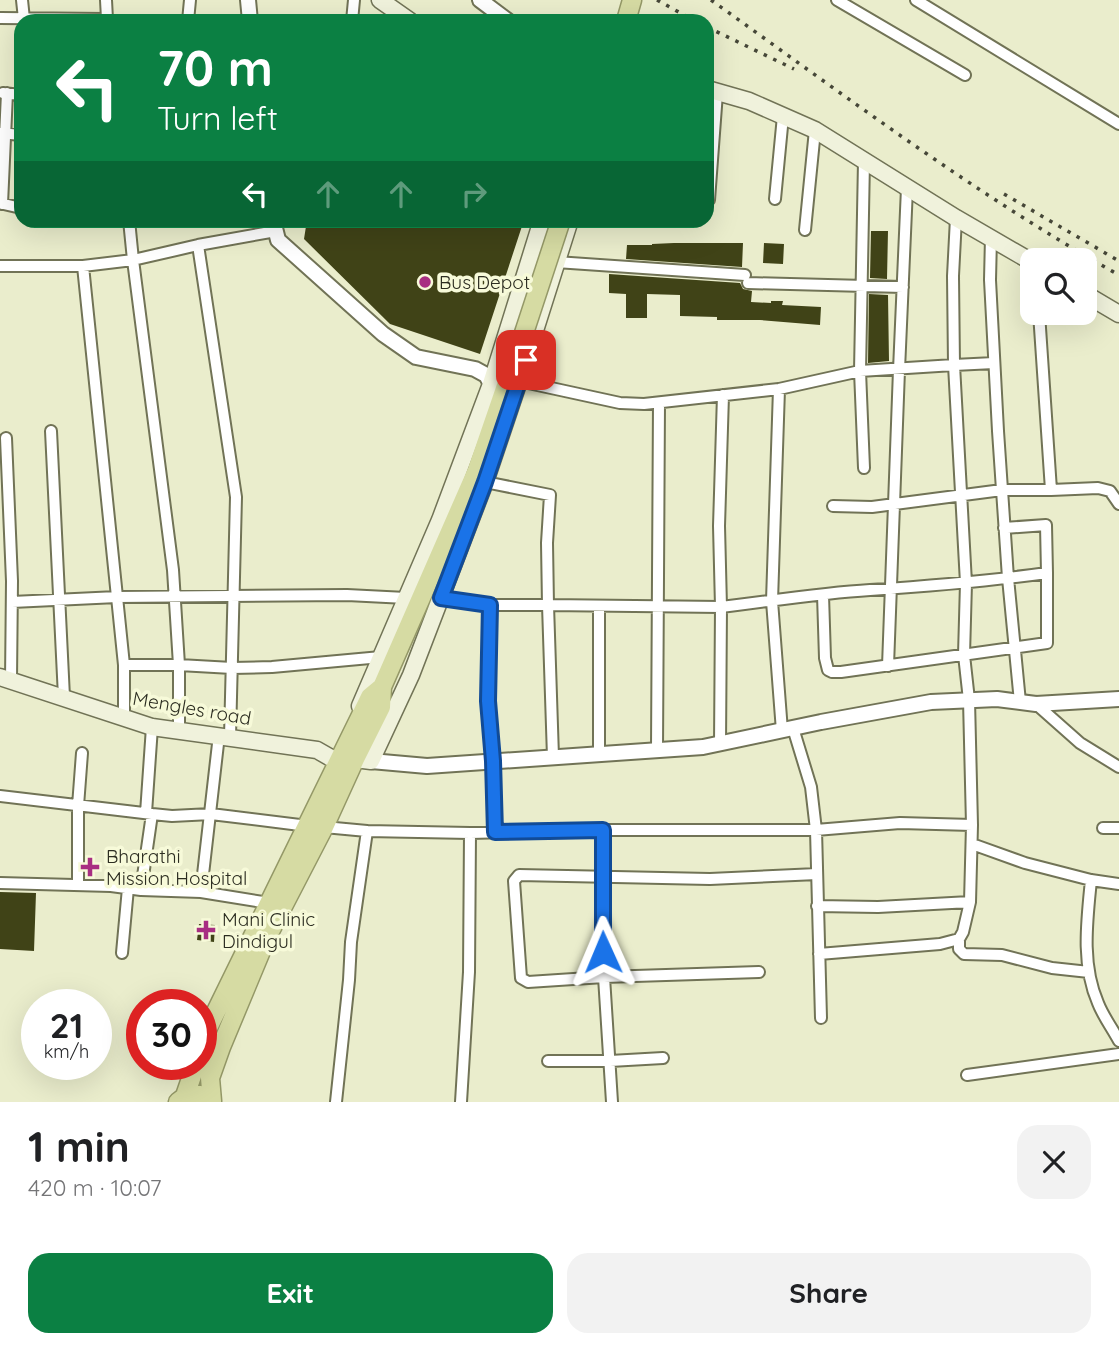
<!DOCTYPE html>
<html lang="en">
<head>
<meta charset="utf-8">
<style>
	body { margin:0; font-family:Quicksand,sans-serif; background:#f2f2f2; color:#202124; height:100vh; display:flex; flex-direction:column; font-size:26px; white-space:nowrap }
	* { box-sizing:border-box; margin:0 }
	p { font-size:23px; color:#757577 }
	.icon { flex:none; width:38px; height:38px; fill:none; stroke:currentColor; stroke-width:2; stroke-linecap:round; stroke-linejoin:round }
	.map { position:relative; height:1102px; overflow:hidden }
	.side { display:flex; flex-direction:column; background:#fff; flex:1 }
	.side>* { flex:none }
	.hud { position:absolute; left:14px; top:14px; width:700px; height:214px; border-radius:21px; box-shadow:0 7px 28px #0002; background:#0b8043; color:#fff; overflow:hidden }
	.tools { position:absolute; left:1020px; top:248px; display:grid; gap:14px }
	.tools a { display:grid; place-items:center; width:77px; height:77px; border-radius:14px; background:#fff; box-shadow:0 7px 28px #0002; font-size:35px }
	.speed { position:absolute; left:21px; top:989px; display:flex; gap:14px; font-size:35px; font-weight:700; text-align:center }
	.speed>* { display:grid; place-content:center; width:91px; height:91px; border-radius:50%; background:#fff; box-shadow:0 7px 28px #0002; line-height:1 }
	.speed small { font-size:18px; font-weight:400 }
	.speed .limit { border:10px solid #d22; background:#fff; color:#111 }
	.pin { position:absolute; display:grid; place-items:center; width:60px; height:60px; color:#fff; margin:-30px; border-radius:14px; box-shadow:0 4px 10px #0006 }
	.me { position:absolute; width:77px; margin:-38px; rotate:359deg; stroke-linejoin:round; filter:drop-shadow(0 0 5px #0008) }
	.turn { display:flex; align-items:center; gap:24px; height:147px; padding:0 28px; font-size:32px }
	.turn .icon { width:91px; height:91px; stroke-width:2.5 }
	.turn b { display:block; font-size:49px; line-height:60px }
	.lanes { display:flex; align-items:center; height:66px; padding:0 28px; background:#0003; justify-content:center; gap:35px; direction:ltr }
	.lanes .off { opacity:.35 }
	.round { display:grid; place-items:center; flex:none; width:74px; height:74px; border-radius:21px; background:#f2f2f2 }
	.overview { display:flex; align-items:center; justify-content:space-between; height:119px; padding:0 28px }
	h1 { font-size:42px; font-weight:700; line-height:52px }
	.cta { display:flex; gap:14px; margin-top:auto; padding:14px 28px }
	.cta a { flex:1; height:80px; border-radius:21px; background:#0b8043; color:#fff; font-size:28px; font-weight:700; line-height:80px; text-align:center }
	.cta a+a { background:#f2f2f2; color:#202124 }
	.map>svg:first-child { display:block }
</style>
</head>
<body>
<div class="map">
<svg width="1119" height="1102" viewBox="0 0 1119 1102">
	<rect width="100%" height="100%" fill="#eaedcc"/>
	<path fill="#404317" d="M307 220H524L480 354 390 324 304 239Z
		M871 231H888L887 279 870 278Z
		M674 243H743L742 267 626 259 627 245H652V244Z
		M764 243 784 244 783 264 763 263Z
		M609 274 740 283 743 289 752 291 751 302 771 303V301H783L782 305 821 307 820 325 760 320H717V317L680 316V295L647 294V318H626V294L609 293Z
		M869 294 888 295 889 361 868 363Z
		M0 892 36 893 34 951 0 949Z
		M199 924 215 925 214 942 197 940Z"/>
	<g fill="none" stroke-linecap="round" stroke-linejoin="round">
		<g stroke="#717356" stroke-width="14">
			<path id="minor" d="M22 0 24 19
				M837 0 965 75
				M916 0 1119 124
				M0 18 107 19 106 0
				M188 21 190 0
				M352 21 354 0
				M3 93 21 95
				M0 133 21 135
				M864 161 860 371 864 468
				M775 199 783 116
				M709 200 717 93
				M0 203 21 208
				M2 204 7 93
				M805 230 815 130
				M991 237 990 280 998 431 1008 578 1020 702
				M198 245 236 497 230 737
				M556 262 745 275
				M0 266H83L133 260 129 220
				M83 266 124 665H179L173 570 133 260 198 245 276 231
				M748 283 903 287
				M1039 313 1051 490
				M519 381 620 403 644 404 779 389 860 371 954 365 953 276 956 218
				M779 389 772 601 782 731
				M51 431 64 697
				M6 438 12 581 11 680
				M485 482 550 495 547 543 548 605 721 607 719 526 723 395
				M833 506 872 507 1002 490H1051L1098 488 1110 491 1119 504
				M1004 528 1046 525 1047 573
				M441 599 490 605H548L553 757
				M12 602 117 597 347 595 406 598
				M490 605 488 701 493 761 495 832
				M888 666 899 370 907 188
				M1036 704 1080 743 1119 767
				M124 718V665
				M793 728 811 787 816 830 821 1018
				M179 731V665L232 668 272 667 381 657
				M720 744 721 607C771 601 820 593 870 590 929 586 988 581 1047 573V643L841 672H832L828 670 825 658 823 595
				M657 750 659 403
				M599 754V606
				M0 796 152 814 172 816 211 814 308 826
				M146 813 152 727
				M324 827 367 831 470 833 603 830H816L900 823 972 825
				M1103 828H1119
				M603 830 604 977 612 1102
				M972 844 1025 863 1091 880 1119 884
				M1091 880C1087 921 1081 964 1098 1003 1103 1016 1112 1028 1119 1041
				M0 883 111 886 141 890 201 892 269 903
				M78 885V806L82 753
				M141 890 152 814
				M201 892 219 735
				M817 906 878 907 970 902
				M959 939V949L964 954 1002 955 1052 968 1089 972
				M122 953 128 888
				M819 954 940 944 959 939 963 932 970 902 972 825 969 700 964 655 966 583 954 365 994 363
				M759 972 604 977 528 982 521 978 514 881 519 875 710 879 817 874
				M548 1061H610L663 1058
				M967 1075 1119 1054
				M336 1102 349 980 351 942 367 831
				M461 1102 469 972 470 833"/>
		</g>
		<g stroke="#717356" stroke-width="18">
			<path id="tertiary" d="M248 0 250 21
				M480 0 508 21
				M273 220 278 240 383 334 416 357 475 369 486 375 491 384
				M371 761 427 766 703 747 821 722 931 702 997 699 1036 704 1119 699"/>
		</g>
		<g stroke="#717356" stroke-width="19">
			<path id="secondary" d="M380 0 410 21
				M707 89 749 101 815 130 956 218 1032 262
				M1085 294 1119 314
				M0 677 152 727 317 750 331 758 339 759
				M360 706 440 520 491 384 542 220
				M355 759 371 761 411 675 485 482 519 381 570 220"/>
		</g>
		<g stroke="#949867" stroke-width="21">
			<path id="trunk" d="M626 21 632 0
				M201 1048 207 1030 370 697 382 687
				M185 1096 196 1064
				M212 1101 210 1078 221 1047 266 939 324 827 355 759 381 707 382 687 477 470 523 336
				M178 1102C190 1092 200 1092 212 1102"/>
		</g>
		<use href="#minor" stroke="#fff" stroke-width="10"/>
		<use href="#tertiary" stroke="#fff" stroke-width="14"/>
		<use href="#secondary" stroke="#f0f2dc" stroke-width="16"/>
		<use href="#trunk" stroke="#d6dba3" stroke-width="18"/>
		<path stroke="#464738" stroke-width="3.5" stroke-dasharray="3.5 7" stroke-linecap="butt" d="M657 0 695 21
			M711 0C844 95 976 195 1119 275
			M707 27 794 69
			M1004 194 1119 261"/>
		<g stroke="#949867" stroke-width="21" stroke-linecap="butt">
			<path id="trunk-bridge" d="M523 336 561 220"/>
		</g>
		<use href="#trunk-bridge" stroke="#d6dba3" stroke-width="18"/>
	</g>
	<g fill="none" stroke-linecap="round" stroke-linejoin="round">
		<g stroke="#114b97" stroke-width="18">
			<path id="route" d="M526 360 485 482 441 598 490 605 488 701 493 761 495 832 603 830V952"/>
		</g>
		<use href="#route" stroke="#1a73e8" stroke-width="12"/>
	</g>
	<g fill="#a82e82" stroke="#f7fad9" stroke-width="2.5">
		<circle cx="425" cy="282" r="7"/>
		<path d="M86.5 856.5h7v7h7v7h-7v7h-7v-7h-7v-7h7z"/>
		<path d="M202.5 919.5h7v7h7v7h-7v7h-7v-7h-7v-7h7z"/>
	</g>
	<g text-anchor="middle" stroke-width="7" stroke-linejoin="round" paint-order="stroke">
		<g font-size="19" fill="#2c2d21" stroke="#f7fad9" text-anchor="start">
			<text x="439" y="289">Bus Depot</text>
			<text x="106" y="863">Bharathi<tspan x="106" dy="22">Mission Hospital</tspan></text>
			<text x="222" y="926">Mani Clinic<tspan x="222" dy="22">Dindigul</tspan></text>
		</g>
		<g font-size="19" fill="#2c2d21" stroke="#f7fad9">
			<text transform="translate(192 708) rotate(10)" y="7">Mengles road</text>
		</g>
	</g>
</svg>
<div class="tools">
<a><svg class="icon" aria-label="search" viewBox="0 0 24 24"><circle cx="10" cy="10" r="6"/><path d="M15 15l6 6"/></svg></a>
</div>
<div class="speed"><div>21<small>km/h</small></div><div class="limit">30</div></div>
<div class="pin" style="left:526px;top:360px;background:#d93025"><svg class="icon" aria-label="arrive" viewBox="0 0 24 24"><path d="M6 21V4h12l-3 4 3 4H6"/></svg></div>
<svg class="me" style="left:603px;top:952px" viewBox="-20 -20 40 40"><path d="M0-17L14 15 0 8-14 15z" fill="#1a73e8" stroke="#fff" stroke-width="4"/></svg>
<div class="hud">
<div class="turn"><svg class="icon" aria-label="left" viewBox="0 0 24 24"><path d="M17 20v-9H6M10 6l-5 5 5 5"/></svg><div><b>70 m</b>Turn left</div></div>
<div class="lanes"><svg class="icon" aria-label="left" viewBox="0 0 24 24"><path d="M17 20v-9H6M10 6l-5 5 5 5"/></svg><svg class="icon off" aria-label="ahead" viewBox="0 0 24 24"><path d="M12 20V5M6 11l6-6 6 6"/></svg><svg class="icon off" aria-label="ahead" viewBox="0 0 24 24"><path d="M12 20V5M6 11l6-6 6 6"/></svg><svg class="icon off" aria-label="right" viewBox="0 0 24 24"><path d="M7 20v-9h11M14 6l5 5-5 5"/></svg></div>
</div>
</div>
<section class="side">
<div class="overview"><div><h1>1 min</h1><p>420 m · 10:07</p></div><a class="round"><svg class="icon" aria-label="close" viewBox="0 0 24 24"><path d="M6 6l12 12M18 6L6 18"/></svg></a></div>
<div class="cta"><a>Exit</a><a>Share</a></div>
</section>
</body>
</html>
